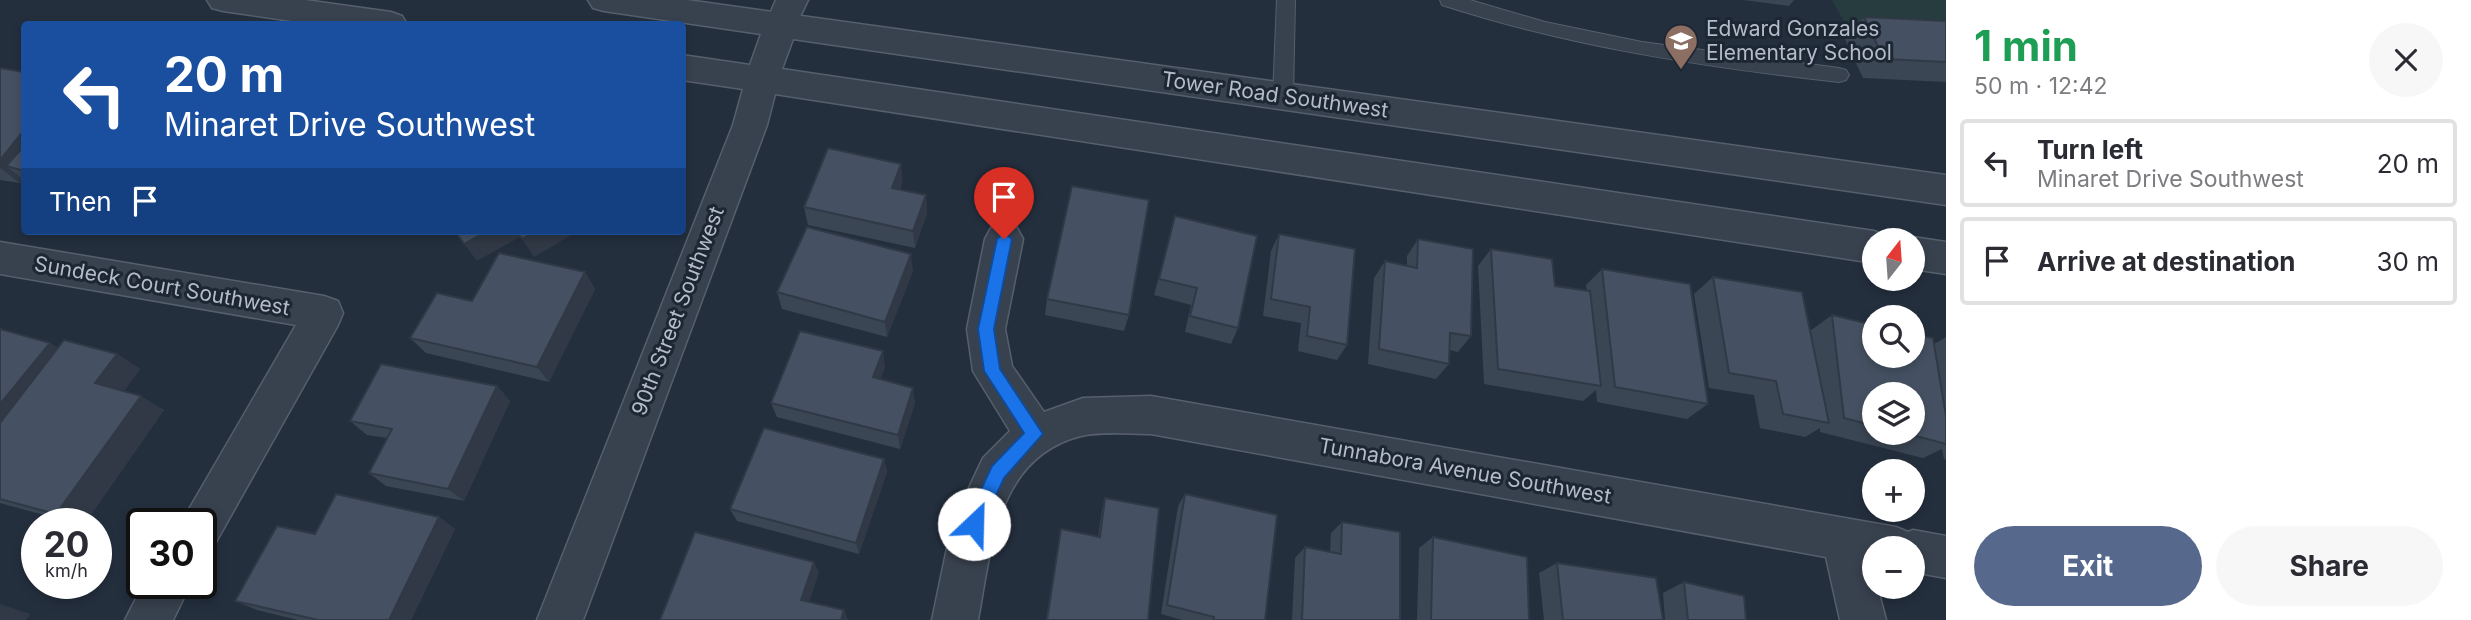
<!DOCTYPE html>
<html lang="en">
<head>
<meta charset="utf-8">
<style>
	body { margin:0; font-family:Inter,sans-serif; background:#f7f7f7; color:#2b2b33; height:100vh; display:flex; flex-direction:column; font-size:26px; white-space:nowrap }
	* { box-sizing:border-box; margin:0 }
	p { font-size:23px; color:#7c7c81 }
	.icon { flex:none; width:38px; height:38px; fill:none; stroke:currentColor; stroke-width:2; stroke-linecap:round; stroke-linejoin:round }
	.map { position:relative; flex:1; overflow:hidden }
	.drawer { display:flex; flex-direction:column; background:#fff; width:525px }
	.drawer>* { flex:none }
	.banner { position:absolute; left:21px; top:21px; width:665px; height:214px; border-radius:7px; box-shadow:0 4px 10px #0003; background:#1a4fa0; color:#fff; overflow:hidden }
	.needle { width:46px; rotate:17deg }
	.buttons { position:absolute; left:1862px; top:228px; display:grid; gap:14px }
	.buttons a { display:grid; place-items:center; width:63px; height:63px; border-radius:50%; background:#fff; box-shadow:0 4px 10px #0003; font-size:35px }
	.speed { position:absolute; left:21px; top:508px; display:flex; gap:14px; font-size:35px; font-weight:700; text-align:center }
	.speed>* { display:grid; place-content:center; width:91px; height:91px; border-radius:50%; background:#fff; box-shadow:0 4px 10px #0003; line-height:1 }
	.speed small { font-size:18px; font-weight:400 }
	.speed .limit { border:4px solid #111; border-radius:10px; background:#fff; color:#111 }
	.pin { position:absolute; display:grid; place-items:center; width:60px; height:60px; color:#fff; margin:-72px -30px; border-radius:50% 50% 50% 0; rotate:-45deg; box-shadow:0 0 7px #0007 }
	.pin .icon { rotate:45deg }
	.me { position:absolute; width:77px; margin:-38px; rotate:24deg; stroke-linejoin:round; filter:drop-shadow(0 0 5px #0008) }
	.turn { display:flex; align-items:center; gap:24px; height:147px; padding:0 28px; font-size:32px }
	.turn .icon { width:91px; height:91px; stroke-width:2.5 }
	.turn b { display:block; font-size:49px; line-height:60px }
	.then { display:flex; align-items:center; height:66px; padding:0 28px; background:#0003; gap:14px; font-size:26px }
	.round { display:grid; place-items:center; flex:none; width:74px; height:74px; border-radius:37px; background:#f7f7f7 }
	.headline { display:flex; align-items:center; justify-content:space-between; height:119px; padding:0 28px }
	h1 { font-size:42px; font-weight:700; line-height:52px; color:#1e9e55 }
	.cta { display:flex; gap:14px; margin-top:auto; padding:14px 28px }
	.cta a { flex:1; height:80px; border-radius:42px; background:#56698c; color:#fff; font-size:28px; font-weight:700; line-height:80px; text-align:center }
	.cta a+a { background:#f7f7f7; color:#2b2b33 }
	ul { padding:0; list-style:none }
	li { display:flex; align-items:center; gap:21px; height:88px; margin:0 14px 10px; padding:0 14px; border:4px solid #e1e1e2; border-radius:7px }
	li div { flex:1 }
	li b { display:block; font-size:26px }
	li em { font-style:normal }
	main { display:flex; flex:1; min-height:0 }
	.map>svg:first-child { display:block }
</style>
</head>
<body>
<main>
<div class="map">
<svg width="1946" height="620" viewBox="0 0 1946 620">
	<rect width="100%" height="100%" fill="#242f3e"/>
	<path fill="#263c3f" d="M1832 0H1946V22L1845 23Z"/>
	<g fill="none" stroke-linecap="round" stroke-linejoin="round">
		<g stroke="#565f6c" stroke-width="2">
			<path id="service" d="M1277 0H1295L1293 96 1290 101 1283 104 1276 101 1273 96Z
				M1440 0H1470L1545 22 1642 42 1839 68 1846 70 1849 75 1846 80 1839 82C1704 67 1572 47 1442 5Z"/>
		</g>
		<g stroke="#565f6c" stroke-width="3">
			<path id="minor" d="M776 0H808L792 33 781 37 770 33 765 25Z
				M1004 224 1017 228 1023 239 1005 329 1012 366 1044 412 1083 398 1151 396 1896 527 1908 532 1913 530 1946 536V578L1913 572V548H1874V565H1872L1874 586H1877L1886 620H1840L1826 557 1151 434C1129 434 1102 431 1081 436 997 457 991 549 978 620H932L952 524 983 458 1010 431 973 371 967 329 985 239 991 228Z
				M0 242 324 296 338 301 343 313 338 325 216 542 201 548V523H181L296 325 0 274Z
				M144 583H191L173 620H125Z"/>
		</g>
		<g stroke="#565f6c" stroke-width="3">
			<path id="tertiary" d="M207 0H305L391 12 402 16 407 24H313L223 11 212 8Z
				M588 0H687L1946 175V205L793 39 782 69 1874 231 1887 236 1889 240H1874V263L775 94 767 125 583 620H537L733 125 743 89 682 80V55L750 65 761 34 604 11 593 8Z
				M1913 237 1946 242V274L1913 269V240H1906Z"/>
		</g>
		<use href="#service" fill="#38414e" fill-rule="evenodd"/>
		<use href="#minor" fill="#38414e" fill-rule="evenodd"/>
		<use href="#tertiary" fill="#38414e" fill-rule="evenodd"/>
	</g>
	<path fill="#3b4654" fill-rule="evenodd" d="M1743 0H1794L1789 6Z
		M1864 17 1946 21V82L1863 78 1844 37Z
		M0 68 24 72V181L23 179 20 183 0 180Z
		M901 164 902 182 900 190 926 195 927 213 915 248 808 225 804 207Z
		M1175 216 1238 328 1231 344 1185 332 1191 305 1154 295Z
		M1279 234 1347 345 1337 360 1298 351 1301 323 1263 316 1271 251Z
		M1418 239 1471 336 1458 352 1450 350 1449 364 1436 379 1368 364 1374 278 1385 261 1407 266V256Z
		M1491 249 1555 286 1587 291 1586 285 1602 269 1708 404 1687 419 1597 402 1596 390 1583 401 1484 384 1478 266Z
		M913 271 887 337 782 309 777 292Z
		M585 272 595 289 549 382 426 353 410 338 472 301Z
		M1713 277 1810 331 1832 315 1934 344 1946 337V460L1944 459 1942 449 1923 458 1820 432V428L1805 437 1760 428 1754 395 1709 388 1694 294ZM1874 394 1913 432H1874Z
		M1047 299 1129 315 1124 331 1045 315Z
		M0 329 58 348 117 354 140 369 124 391 164 410 85 523H73L0 503Z
		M885 367 880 379 915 403 900 449 777 417 771 403Z
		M497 386 510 401 464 501 386 486 369 473 387 438 367 435 350 421Z
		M884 459 887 472 859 554 737 521 730 509Z
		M1185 494 1265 620H1182L1161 614 1178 506Z
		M1105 498 1148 620H1046L1061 529 1098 537 1102 510Z
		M439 517 455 529 411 620H298L257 610 235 601 315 534Z
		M1342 522 1400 620H1292L1295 558 1305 547 1330 552 1331 533Z
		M1433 537 1529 620H1417L1419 548Z
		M1557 563 1663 620H1544L1539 573Z
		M1684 582 1746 620H1665L1663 593Z"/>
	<path fill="#303945" d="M24 130V171L6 166 23 179 20 183 0 168V160Z
		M901 164 902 182 894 206 892 188Z
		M926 195 927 213 915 248 913 231Z
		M487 231H516L520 237 477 261 464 244Z
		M537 231H578L534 257 522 239Z
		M911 254 913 271 887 337 885 322Z
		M585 272 595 289 549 382 537 367Z
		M50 343 75 358 0 452V404Z
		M883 351 885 367 876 392 873 377Z
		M117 354 140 369 119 398 95 383Z
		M497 386 510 401 464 501 448 489Z
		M913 388 915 403 900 449 898 435Z
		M141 396 164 410 85 523H76L56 514Z
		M884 459 887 472 859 554 856 543Z
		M439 517 455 529 411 620H389Z
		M814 562 819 572 807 610 801 600Z
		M0 604 30 614 26 620H0Z
		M844 610 848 620H841Z"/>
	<path fill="#455162" stroke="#303945" stroke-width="2" d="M1864 17 1946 21V62L1884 59Z
		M0 68 24 72V130L0 160Z
		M24 146V171L6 166Z
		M828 148 901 164 892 188 926 195 913 231 804 207Z
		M1072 186 1149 200 1129 315 1047 299Z
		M1175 216 1257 236 1238 328 1190 316 1197 288 1159 279Z
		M807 227 911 254 885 322 777 292Z
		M455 231H487L464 244Z
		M516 231H537L522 239Z
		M1279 234 1355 249 1347 345 1307 336 1310 307 1271 299Z
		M1418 239 1473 249 1471 336 1450 333 1449 364 1379 349 1385 261 1417 268Z
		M1491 249 1552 259 1555 286 1590 291 1601 386 1498 369Z
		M499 253 585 272 537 367 410 338 437 293 472 301Z
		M1602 269 1690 284 1708 404 1615 387Z
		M1713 277 1802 292 1829 423 1783 414 1776 381 1729 373Z
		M1832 315 1874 325V355H1913V334L1933 338 1946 416V444L1901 432H1913V394H1874V426L1844 418Z
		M0 329 50 343 0 404Z
		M800 331 883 351 873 377 913 388 898 435 771 403Z
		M64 340 117 354 95 383 141 396 56 514 0 499V423Z
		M381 364 497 386 448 489 369 473 392 429 350 421Z
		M764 428 884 459 856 543 730 509Z
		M336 494 439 517 389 620H318L235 601 277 526 315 534Z
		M1185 494 1277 515 1265 620H1213L1214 617 1167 605Z
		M1105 498 1159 508 1148 620H1047L1061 529 1100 537Z
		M1342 522 1400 532V620H1302L1305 547 1341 554Z
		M695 532 814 562 801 600 844 610 841 620H660Z
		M1433 537 1527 557 1529 620H1431Z
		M1557 563 1656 578 1663 620H1563Z
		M1684 582 1744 596 1746 620H1688Z"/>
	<path fill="#1a73e8" stroke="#114b97" stroke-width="2" d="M1004 233 1012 239 994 329 1000 369 1043 434 1004 478 980 530 974 533 967 530 965 524 992 466 1024 433 984 371 978 329 997 239Z"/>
	<defs>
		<g id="school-pin" transform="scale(1.75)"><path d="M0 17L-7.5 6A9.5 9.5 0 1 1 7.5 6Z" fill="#8d6e63" stroke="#1d2633"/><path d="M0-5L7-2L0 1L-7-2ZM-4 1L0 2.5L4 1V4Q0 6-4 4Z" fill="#fff"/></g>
	</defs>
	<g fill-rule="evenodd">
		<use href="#school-pin" x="1681" y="41"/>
	</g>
	<g text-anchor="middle" stroke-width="6" stroke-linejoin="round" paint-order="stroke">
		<g font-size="21" fill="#b4bcc9" stroke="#1d2633" text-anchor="start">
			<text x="1706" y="36">Edward Gonzales<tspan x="1706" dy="24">Elementary School</tspan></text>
		</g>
		<g font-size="21" fill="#b4bcc9" stroke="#1d2633">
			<text transform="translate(1275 95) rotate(8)" y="7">Tower Road Southwest</text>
			<text transform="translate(162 286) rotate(10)" y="7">Sundeck Court Southwest</text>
			<text transform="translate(678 311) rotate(-69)" y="7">90th Street Southwest</text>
			<text transform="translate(1465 471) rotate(10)" y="7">Tunnabora Avenue Southwest</text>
		</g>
	</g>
</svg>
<div class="buttons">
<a><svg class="needle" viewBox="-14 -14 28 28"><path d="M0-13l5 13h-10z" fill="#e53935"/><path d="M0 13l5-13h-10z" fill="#7c7c81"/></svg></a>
<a><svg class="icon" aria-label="search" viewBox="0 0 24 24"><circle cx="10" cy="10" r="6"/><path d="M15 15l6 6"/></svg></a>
<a><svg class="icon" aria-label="layers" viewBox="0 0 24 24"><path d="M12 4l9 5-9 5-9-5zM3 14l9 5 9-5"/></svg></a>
<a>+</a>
<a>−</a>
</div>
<div class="speed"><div>20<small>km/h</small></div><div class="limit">30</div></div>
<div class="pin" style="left:1004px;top:239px;background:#d93025"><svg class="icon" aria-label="arrive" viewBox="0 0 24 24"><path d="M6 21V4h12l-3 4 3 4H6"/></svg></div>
<svg class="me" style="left:974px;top:524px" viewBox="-20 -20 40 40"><circle r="19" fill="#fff"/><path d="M0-13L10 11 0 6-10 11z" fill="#1a73e8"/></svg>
<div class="banner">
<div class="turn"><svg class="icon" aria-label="left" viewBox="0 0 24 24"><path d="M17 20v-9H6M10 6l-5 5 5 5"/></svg><div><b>20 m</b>Minaret Drive Southwest</div></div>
<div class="then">Then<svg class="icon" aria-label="arrive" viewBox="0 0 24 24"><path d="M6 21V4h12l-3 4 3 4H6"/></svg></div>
</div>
</div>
<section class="drawer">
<div class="headline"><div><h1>1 min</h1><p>50 m · 12:42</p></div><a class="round"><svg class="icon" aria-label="close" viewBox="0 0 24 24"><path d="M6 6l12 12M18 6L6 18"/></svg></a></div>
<ul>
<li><svg class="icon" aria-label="left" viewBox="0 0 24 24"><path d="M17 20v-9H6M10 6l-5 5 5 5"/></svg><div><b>Turn left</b><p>Minaret Drive Southwest</p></div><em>20 m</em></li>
<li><svg class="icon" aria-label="arrive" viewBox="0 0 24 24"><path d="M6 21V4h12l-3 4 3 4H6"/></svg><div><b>Arrive at destination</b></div><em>30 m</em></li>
</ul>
<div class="cta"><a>Exit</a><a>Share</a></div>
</section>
</main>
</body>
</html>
